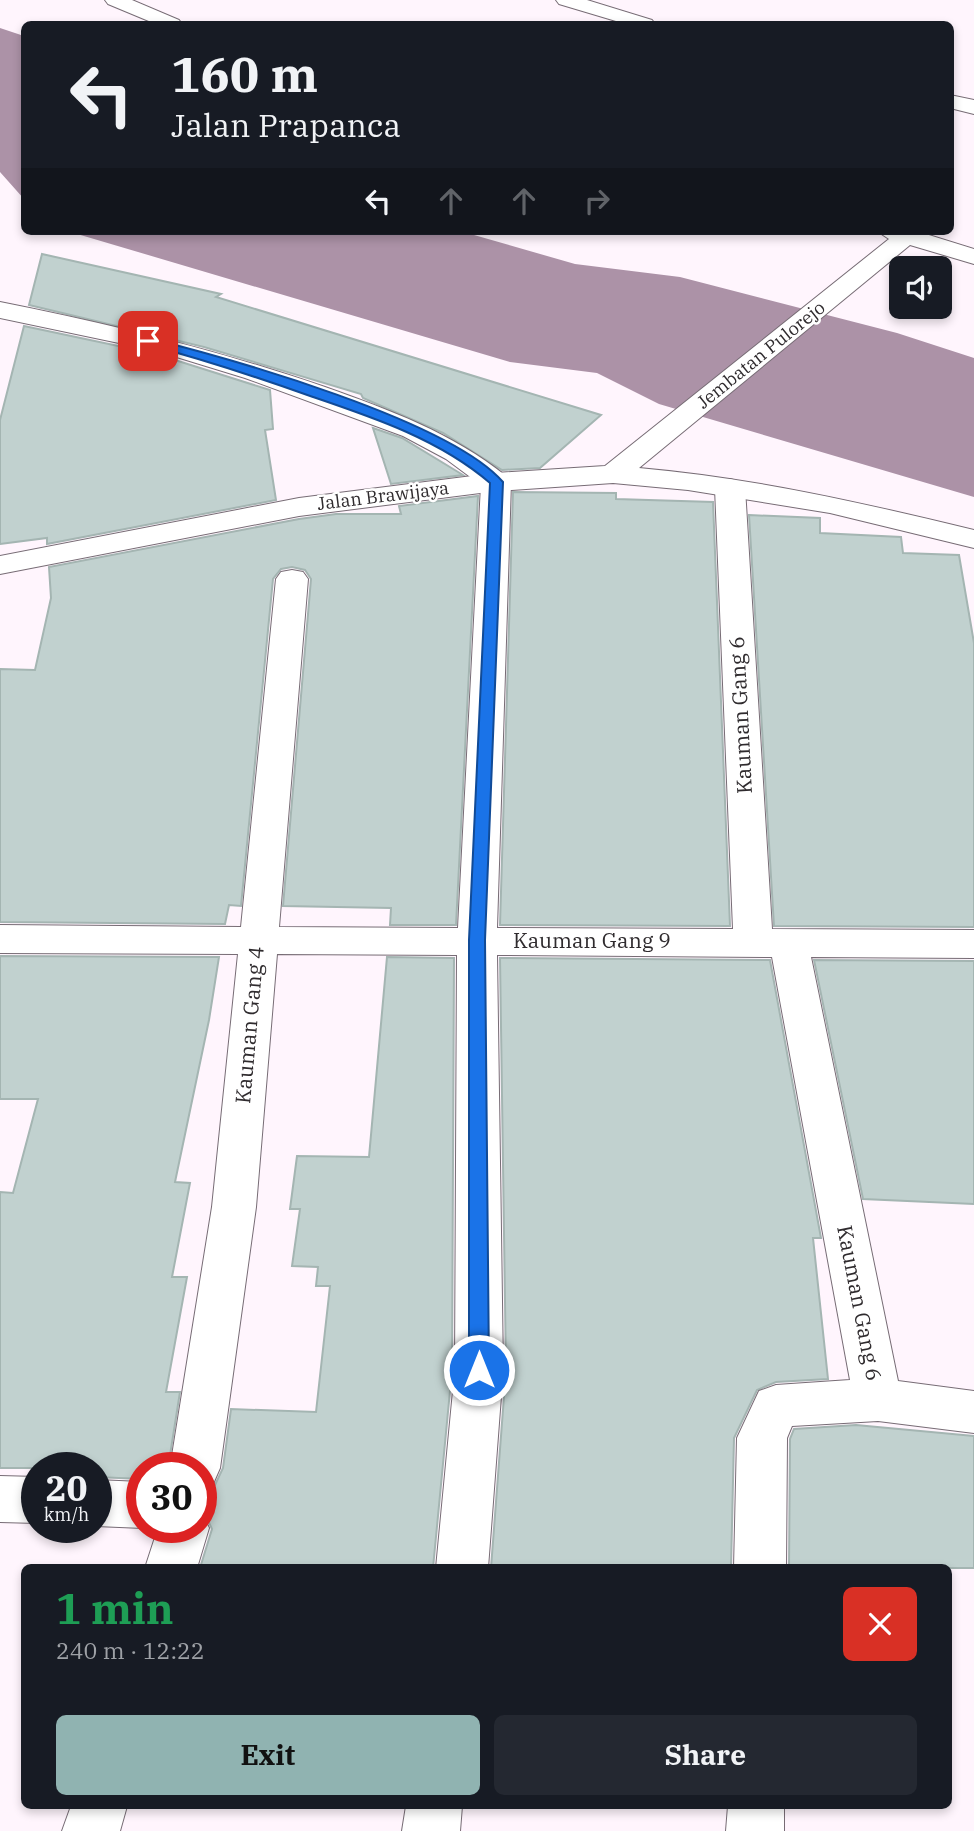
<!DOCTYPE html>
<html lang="en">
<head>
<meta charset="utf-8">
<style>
	body { margin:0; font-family:"IBM Plex Serif",serif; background:#242831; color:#f1f3f6; height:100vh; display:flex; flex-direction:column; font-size:26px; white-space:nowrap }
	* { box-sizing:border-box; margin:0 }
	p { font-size:23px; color:#9ea1a6 }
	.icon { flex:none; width:38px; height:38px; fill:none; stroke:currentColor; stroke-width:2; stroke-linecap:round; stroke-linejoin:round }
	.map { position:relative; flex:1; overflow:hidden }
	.side { position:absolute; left:21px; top:1564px; width:931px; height:245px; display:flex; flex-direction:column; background:#171b24; border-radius:10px; box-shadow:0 4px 10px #0003 }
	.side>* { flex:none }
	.guide { position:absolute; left:21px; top:21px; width:933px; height:214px; border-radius:10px; box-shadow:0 4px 10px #0003; background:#171b24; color:#f1f3f6; overflow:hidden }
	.tools { position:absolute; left:889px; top:256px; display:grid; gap:14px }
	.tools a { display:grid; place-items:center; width:63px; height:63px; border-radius:10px; background:#171b24; box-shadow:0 4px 10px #0003; font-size:35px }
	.speed { position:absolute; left:21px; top:1452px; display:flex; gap:14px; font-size:35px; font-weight:700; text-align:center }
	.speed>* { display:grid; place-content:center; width:91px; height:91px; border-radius:50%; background:#171b24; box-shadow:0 4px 10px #0003; line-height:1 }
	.speed small { font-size:18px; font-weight:400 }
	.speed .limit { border:10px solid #d22; background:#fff; color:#111 }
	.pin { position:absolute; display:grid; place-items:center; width:60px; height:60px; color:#fff; margin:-30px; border-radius:14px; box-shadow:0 4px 10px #0006 }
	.me { position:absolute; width:77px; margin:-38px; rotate:0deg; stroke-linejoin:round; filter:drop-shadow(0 0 5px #0008) }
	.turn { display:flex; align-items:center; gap:24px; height:147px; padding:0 35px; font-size:32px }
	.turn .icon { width:91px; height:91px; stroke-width:2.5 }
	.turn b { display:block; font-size:49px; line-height:60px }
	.lanes { display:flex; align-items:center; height:66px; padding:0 35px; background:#0003; justify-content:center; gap:35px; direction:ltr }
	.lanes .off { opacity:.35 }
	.round { display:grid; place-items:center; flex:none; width:74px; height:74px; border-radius:10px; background:#242831 }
	.summary { display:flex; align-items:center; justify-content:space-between; height:119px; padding:0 35px }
	h1 { font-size:42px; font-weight:700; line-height:52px; color:#1e9e55 }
	.cta { display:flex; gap:14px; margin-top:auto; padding:14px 35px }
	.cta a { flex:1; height:80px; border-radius:10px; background:#90b3b1; color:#111; font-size:28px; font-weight:700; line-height:80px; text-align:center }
	.cta a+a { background:#242831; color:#f1f3f6 }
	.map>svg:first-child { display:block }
</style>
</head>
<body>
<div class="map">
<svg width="974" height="1831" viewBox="0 0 974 1831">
	<rect width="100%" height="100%" fill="#fff5fd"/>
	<path fill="#ac92a7" d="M0 28 24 36V199L0 172Z
		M67 231H460L575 264 680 277 897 333 974 358V497L659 404 597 373 510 362Z"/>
	<path fill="#c1d1cf" stroke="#a4b5b2" stroke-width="2" d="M42 254 221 294 216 297 601 415 540 468 502 470 443 433 363 398 361 394 204 347 29 305Z
		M24 326 156 354 270 390 273 429 265 430 276 500 47 544V538L0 544V420Z
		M373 428 402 438 463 475 391 484Z
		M513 492 616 493V499L713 502 730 926 500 925Z
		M478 496 456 925H390L391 908 283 906 311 579 305 570 292 567 281 569 273 579 241 906 229 905 225 924 0 922V669L35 670 51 598 49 567 299 519 336 514H401L399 506Z
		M749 515 820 518V533L901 537 903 553 959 555 974 643V927L774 926Z
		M0 956 219 957 209 1020 175 1182 190 1183 172 1277H187L166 1392H180L168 1468H142V1479L96 1477V1468H0V1192L13 1193 38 1099H0Z
		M387 957 454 958 452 1370 433 1568H200L212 1529 206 1516 210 1488 215 1485 223 1468 231 1409 316 1412 330 1286H316L318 1267 292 1266 300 1209H290L297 1156 369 1157Z
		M500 958 770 960 821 1238H813L828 1379 776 1382 757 1390 734 1438 731 1568H491L506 1370Z
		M814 960 974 961V1204L863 1199Z
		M856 1425 974 1436V1568H789L790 1439 794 1429Z"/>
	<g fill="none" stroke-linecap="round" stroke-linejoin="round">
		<g stroke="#776c75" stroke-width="2">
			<path id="street" d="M556 0H587L652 20 655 24H626L559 4Z
				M950 95 974 100V114L950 108Z
				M0 302C114 325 214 349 325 387 390 410 452 433 506 476L511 482 497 928 733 929 715 488 720 482 730 479 740 482 745 488 772 929 974 930V958L811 957 898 1381 974 1391V1433L878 1421 792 1426 787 1438 786 1568H734L737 1438 759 1391 776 1385 850 1380 772 957 497 955 503 1370 488 1568H436L455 1370 457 955 277 954 256 1207 220 1468 213 1484 201 1488V1468H170L212 1207 238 954 0 953V925L241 927 276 579 281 572 292 570 303 572 308 579 279 927 458 928 481 485 446 459 403 436 245 378 157 351 0 318Z
				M0 1476 37 1477V1523L0 1522Z
				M96 1480 142 1482 143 1528 96 1526Z
				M201 1512 209 1528 197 1568H145L158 1528H201Z
				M71 1806H127L120 1831H62Z
				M406 1806H462L460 1831H402Z
				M728 1806H784V1831H726Z"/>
		</g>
		<g stroke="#776c75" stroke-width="2">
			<path id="secondary" d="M105 0H132L179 20 182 24H156L108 4Z
				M877 231H916L974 249V264L910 245 639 468C753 478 863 503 974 530V548L830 513 688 490 613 483 496 491 299 516 0 574V556L299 498 496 473 605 466 889 239Z"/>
		</g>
		<use href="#street" fill="#fff" fill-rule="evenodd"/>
		<use href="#secondary" fill="#fff" fill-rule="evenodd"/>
	</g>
	<path fill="#1a73e8" stroke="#114b97" stroke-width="2" d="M148 338C232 359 449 420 503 482L485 940 489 1370 486 1376 479 1379 472 1376 469 1370V940L490 483C440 440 375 418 313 397 257 377 202 359 145 344V339Z"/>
	<g text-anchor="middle" stroke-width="5" stroke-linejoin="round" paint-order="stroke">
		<g font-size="18" fill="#2f2b2e" stroke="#fff">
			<text transform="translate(761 355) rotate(-39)" y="6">Jembatan Pulorejo</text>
			<text transform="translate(383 496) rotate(-7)" y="6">Jalan Brawijaya</text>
		</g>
		<g font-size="21" fill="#2f2b2e" stroke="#fff">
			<text transform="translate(741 715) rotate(-93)" y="7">Kauman Gang 6</text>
			<text x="592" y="948">Kauman Gang 9</text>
			<text transform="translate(250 1025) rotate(-85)" y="7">Kauman Gang 4</text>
			<text transform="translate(859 1303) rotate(79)" y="7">Kauman Gang 6</text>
		</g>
	</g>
</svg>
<div class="tools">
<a><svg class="icon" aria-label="sound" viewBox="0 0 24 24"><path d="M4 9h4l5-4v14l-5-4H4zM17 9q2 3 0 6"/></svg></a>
</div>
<div class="speed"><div>20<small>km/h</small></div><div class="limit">30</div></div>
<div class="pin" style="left:148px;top:341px;background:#d93025"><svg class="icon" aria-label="arrive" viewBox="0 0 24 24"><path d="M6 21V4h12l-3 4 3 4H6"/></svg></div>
<svg class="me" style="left:479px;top:1370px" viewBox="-20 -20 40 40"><circle r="17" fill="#1a73e8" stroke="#fff" stroke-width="3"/><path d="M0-11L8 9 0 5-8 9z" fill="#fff"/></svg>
<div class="guide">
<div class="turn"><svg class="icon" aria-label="left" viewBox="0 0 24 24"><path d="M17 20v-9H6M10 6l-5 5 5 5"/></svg><div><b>160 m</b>Jalan Prapanca</div></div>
<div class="lanes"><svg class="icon" aria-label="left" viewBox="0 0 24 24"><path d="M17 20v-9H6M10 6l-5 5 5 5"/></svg><svg class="icon off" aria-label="ahead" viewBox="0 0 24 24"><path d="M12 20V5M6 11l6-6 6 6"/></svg><svg class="icon off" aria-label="ahead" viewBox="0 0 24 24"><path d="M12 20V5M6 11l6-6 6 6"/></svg><svg class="icon off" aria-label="right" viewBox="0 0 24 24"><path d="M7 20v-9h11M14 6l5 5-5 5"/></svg></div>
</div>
<section class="side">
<div class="summary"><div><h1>1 min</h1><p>240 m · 12:22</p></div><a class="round" style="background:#d93025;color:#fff"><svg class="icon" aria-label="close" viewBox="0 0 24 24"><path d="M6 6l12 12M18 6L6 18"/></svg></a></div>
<div class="cta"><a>Exit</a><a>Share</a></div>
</section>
</div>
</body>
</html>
